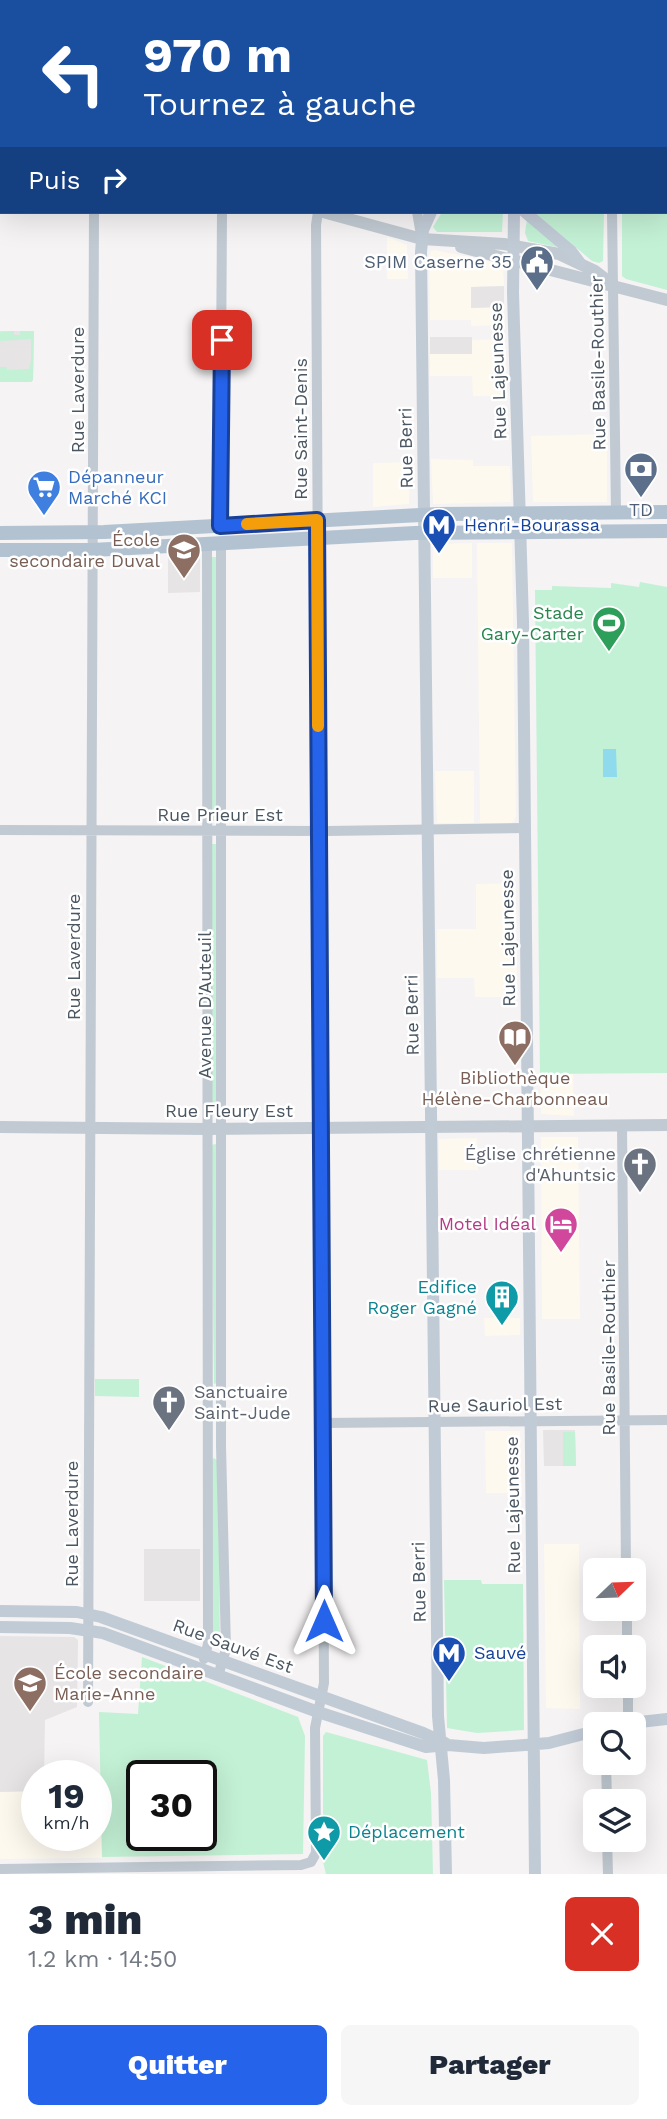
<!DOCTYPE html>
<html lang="fr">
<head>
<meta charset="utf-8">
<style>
	body { margin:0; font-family:"Work Sans",sans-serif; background:#f6f6f7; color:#1f2937; height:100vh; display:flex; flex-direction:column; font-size:26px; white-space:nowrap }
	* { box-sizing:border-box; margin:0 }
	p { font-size:23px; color:#747a83 }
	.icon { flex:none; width:38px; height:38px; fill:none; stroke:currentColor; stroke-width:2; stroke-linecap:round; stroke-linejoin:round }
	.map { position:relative; height:1874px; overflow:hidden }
	.side { display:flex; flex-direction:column; background:#fff; flex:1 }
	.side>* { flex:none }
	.banner { position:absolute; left:0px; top:0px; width:668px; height:214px; box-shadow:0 7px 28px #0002; background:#1a4fa0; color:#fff; overflow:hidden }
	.needle { width:46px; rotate:67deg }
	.buttons { position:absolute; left:583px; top:1558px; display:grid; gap:14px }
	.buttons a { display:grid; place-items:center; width:63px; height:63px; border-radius:10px; background:#fff; box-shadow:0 7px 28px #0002; font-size:35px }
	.speed { position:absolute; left:21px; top:1760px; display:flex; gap:14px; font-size:35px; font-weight:700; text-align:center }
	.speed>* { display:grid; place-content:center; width:91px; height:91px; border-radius:50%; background:#fff; box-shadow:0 7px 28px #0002; line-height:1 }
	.speed small { font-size:18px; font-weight:400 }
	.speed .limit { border:4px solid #111; border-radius:10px; background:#fff; color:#111 }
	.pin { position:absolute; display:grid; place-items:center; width:60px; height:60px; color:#fff; margin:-30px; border-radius:14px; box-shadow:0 4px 10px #0006 }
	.me { position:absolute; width:77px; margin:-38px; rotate:0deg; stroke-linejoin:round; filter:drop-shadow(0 0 5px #0008) }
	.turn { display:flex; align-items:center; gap:24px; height:147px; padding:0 28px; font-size:32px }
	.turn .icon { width:91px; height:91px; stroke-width:2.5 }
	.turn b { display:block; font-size:49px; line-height:60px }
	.then { display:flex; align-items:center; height:66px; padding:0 28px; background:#0003; gap:14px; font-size:26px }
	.round { display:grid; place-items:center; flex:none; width:74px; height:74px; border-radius:10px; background:#f6f6f7 }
	.summary { display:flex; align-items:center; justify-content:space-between; height:119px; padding:0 28px }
	h1 { font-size:42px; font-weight:800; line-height:52px }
	.action { display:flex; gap:14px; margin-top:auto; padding:14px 28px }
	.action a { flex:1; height:80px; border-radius:10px; background:#2563eb; color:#fff; font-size:28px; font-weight:800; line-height:80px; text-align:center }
	.action a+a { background:#f6f6f7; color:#1f2937 }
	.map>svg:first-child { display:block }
</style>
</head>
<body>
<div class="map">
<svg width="667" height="1874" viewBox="0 0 667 1874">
	<rect width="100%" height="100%" fill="#f5f3f3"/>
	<path fill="#fdf9ef" d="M387 237 407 245 408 279H387Z
		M435 250 503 264 504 286 471 287 472 308 504 307 505 325 471 326V320H430L429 256 431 251Z
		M505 339 507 396H473L472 376H430V354H472V340Z
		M607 434V502H533L531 436Z
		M431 459 473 460V466H510L511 502 433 504Z
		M410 462 409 504 373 507V463Z
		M472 543V578H433V544Z
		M477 543H512L516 816 514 821 511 823H480Z
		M435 771H474V823H437Z
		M516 883 517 997H475L474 978H437V929H476V884Z
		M540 1074H573L574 1116 541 1114Z
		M541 1137H578L580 1319H542Z
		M477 1138 478 1170H439V1139Z
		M484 1318H520V1335L485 1336Z
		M485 1431H520L522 1493H486Z
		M544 1544H579L580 1709 546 1708Z
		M37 1791V1836H96V1791H101L102 1858 0 1859V1792Z"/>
	<path fill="#e6e4e5" d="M504 286V307L471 308V287Z
		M0 331H34L33 380 31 382H0Z
		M430 337H472V354H430Z
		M196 554 200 559V592L168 593V555Z
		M543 1430H575L576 1466H544Z
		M144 1549H200V1601H144Z
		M0 1636 74 1637 78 1640 77 1707 45 1720 44 1776H37V1791L0 1792Z"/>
	<path fill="#c3f1d5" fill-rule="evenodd" d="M643 0H667V290L626 279 622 276V212H667V2H633Z
		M442 212H503L502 232H437L433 227Z
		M534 212H604L603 261 599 263 592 261Z
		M527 219 557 244 556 247 528 241 525 233Z
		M14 331V335H20V331H34L33 380 31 382H0V367H7V370L29 369 31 362V339L0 341V332Z
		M210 557H218V821H211Z
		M640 582 667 587V1073L540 1074 535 590H552V586L611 588V583L639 587Z
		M211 844H218V1115H211Z
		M216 1144 217 1383 214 1384 211 1145Z
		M95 1379H139V1397L95 1396Z
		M563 1432H575L576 1466H563Z
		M214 1458 218 1461 220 1645 216 1648 213 1641 211 1460Z
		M444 1580H481L482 1584H523L524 1730 477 1733 447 1728Z
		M142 1657 298 1717 305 1736 303 1854 102 1857 99 1712 138 1714ZM201 1776V1836H142V1776Z
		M326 1732 427 1760 431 1793 433 1874H326L323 1862V1736Z"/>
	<path fill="#90daee" d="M87 0H475L91 2Z
		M603 749H616L617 777H603Z"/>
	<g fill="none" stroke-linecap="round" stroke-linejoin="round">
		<path stroke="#c1cad2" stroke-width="10" d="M610 0 611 2
			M595 2 604 0
			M0 60 2 61
			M417 212 421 235
			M612 212 616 513
			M220 526 222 212
			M0 830 327 831 524 828
			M622 1126 626 1570
			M323 1423 667 1420
			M627 1608V1647
			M204 1659 208 1644 207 544
			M218 1676 226 1649 221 1446V544
			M628 1685V1722
			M88 1702 94 212
			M606 1762 607 1801
			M607 1839 608 1874
			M0 1869 301 1865 311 1862 316 1853 315 1728 324 1683 316 225 318 212"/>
		<path stroke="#c1cad2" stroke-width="12" d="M0 198H2
			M323 212 422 239 504 244 559 254 595 271 613 285
			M461 247 667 300
			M0 1127 207 1129 667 1125"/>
		<path stroke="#c1cbd6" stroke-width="12" d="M505 0V2
			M517 0V2
			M431 212 423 230 421 252 438 1716 444 1780 446 1874
			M514 212 513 293 523 622 535 1874
			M525 212 571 251 580 263
			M0 1611 77 1612 101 1617 423 1733 445 1743
			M0 1627 70 1628 103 1633 318 1712 426 1747 448 1745 484 1748 525 1745 549 1743 595 1731
			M622 1724 667 1719"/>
		<path stroke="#b3c2d1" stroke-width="14" d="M0 533 104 532 439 514 667 512
			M0 550H92L415 533 667 531"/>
	</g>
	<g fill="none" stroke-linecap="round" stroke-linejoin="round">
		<g stroke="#184099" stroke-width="18">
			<path id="route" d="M222 340 220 526 317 520 324 1621"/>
		</g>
		<use href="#route" stroke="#2563eb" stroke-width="12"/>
		<path stroke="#f59e0b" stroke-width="12" d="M247 524 317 520 318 726"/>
	</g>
	<defs>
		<g id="civic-pin" transform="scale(1.75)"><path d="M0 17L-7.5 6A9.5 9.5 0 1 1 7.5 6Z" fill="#5c6f8a" stroke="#fff"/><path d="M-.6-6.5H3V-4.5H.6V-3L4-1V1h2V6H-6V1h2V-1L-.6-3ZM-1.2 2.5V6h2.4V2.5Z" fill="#fff"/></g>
		<g id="bank-pin" transform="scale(1.75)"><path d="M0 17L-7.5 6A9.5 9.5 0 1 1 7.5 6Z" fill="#5c6f8a" stroke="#fff"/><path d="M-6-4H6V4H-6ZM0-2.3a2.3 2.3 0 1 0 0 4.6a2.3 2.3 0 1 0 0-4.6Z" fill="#fff"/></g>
		<g id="supermarket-pin" transform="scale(1.75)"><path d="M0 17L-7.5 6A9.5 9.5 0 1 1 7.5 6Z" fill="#3f7fe0" stroke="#fff"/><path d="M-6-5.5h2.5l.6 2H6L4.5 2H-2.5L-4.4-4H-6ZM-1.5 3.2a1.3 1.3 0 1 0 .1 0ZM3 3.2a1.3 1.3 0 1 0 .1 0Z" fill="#fff"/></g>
		<g id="metro-pin" transform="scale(1.75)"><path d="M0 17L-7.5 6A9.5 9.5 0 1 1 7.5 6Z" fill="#1a4fb4" stroke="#fff"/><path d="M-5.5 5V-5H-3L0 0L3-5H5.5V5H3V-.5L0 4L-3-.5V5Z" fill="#fff"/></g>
		<g id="school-pin" transform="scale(1.75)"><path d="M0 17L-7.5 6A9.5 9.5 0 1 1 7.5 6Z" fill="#8d6e63" stroke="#fff"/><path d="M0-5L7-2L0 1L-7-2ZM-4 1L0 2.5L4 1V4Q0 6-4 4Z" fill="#fff"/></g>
		<g id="stadium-pin" transform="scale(1.75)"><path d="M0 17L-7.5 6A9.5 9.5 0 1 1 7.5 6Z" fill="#2e9e5b" stroke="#fff"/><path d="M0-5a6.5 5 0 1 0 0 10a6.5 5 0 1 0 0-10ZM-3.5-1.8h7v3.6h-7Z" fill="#fff"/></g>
		<g id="library-pin" transform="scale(1.75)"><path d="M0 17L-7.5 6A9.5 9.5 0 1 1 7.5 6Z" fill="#8d6e63" stroke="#fff"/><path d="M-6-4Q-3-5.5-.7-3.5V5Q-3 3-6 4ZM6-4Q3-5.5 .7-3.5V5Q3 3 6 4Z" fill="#fff"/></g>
		<g id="church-pin" transform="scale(1.75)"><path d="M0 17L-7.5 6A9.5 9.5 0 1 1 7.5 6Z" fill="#6b7280" stroke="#fff"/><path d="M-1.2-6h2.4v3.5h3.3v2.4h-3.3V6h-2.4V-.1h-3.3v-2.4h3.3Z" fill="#fff"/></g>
		<g id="hotel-pin" transform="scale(1.75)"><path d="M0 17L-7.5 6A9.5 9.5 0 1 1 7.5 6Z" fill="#d1479c" stroke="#fff"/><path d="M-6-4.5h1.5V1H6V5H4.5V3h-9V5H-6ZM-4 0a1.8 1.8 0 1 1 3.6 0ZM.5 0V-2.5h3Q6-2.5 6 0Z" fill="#fff"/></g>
		<g id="building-pin" transform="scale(1.75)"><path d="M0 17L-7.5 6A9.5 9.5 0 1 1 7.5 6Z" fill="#0f9aa8" stroke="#fff"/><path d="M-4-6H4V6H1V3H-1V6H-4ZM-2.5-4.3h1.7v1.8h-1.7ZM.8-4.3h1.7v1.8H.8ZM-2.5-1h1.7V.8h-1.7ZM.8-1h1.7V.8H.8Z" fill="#fff"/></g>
		<g id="sight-pin" transform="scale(1.75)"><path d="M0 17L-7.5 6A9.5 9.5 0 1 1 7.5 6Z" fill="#0f9aa8" stroke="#fff"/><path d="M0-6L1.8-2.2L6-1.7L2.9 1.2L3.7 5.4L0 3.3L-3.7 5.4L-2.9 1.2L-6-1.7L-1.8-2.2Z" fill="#fff"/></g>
	</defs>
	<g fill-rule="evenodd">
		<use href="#civic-pin" x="537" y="262"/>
		<use href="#bank-pin" x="641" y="469"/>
		<use href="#supermarket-pin" x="44" y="487"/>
		<use href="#metro-pin" x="439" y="525"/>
		<use href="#school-pin" x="184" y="550"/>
		<use href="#stadium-pin" x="609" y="623"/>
		<use href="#library-pin" x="515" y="1037"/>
		<use href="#church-pin" x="640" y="1164"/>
		<use href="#hotel-pin" x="561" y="1224"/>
		<use href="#building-pin" x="502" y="1297"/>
		<use href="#church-pin" x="169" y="1402"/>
		<use href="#metro-pin" x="449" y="1653"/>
		<use href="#school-pin" x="30" y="1683"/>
		<use href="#sight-pin" x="324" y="1832"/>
	</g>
	<g text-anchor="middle" stroke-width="5" stroke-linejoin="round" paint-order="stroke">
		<g font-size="18" fill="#4e5e75" stroke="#fff" text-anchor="end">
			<text x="512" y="268">SPIM Caserne 35</text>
			<text x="641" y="516" text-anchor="middle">TD</text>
		</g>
		<g font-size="18" fill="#4a5661" stroke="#fff">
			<text transform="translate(598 363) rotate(-91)" y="6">Rue Basile-Routhier</text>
			<text transform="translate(498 371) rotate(-92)" y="6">Rue Lajeunesse</text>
			<text transform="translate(78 390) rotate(-90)" y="6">Rue Laverdure</text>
			<text transform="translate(301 429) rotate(-90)" y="6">Rue Saint-Denis</text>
			<text transform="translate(406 448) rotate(-91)" y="6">Rue Berri</text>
			<text x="220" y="821">Rue Prieur Est</text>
			<text transform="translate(508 938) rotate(-91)" y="6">Rue Lajeunesse</text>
			<text transform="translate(74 957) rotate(-90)" y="6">Rue Laverdure</text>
			<text transform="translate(205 1005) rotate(-90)" y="6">Avenue D'Auteuil</text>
			<text transform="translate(412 1015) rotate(-91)" y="6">Rue Berri</text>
			<text x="229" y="1117">Rue Fleury Est</text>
			<text transform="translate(609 1348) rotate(-90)" y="6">Rue Basile-Routhier</text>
			<text transform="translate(495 1405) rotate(-1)" y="6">Rue Sauriol Est</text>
			<text transform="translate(513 1505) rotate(-91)" y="6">Rue Lajeunesse</text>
			<text transform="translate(72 1524) rotate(-90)" y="6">Rue Laverdure</text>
			<text transform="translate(419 1582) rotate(-91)" y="6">Rue Berri</text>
			<text transform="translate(233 1646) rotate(20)" y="6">Rue Sauvé Est</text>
		</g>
		<g font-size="18" fill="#366cbe" stroke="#fff" text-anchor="start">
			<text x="68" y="483">Dépanneur<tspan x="68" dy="21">Marché KCI</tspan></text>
		</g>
		<g font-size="18" fill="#164399" stroke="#fff" text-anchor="start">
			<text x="464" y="531">Henri-Bourassa</text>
			<text x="474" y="1659">Sauvé</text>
		</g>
		<g font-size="18" fill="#785e54" stroke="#fff" text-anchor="end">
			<text x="160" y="546">École<tspan x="160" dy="21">secondaire Duval</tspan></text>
			<text x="515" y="1084" text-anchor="middle">Bibliothèque<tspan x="515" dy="21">Hélène-Charbonneau</tspan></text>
			<text x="54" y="1679" text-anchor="start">École secondaire<tspan x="54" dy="21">Marie-Anne</tspan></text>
		</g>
		<g font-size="18" fill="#27864d" stroke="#fff" text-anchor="end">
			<text x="584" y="619">Stade<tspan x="584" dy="21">Gary-Carter</tspan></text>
		</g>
		<g font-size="18" fill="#5b616d" stroke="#fff" text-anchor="end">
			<text x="616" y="1160">Église chrétienne<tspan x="616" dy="21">d'Ahuntsic</tspan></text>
			<text x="194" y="1398" text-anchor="start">Sanctuaire<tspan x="194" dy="21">Saint-Jude</tspan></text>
		</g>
		<g font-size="18" fill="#b23c85" stroke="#fff" text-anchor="end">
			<text x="536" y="1230">Motel Idéal</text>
		</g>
		<g font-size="18" fill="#0d838f" stroke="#fff" text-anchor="end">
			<text x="477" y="1293">Edifice<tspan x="477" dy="21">Roger Gagné</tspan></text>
			<text x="348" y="1838" text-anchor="start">Déplacement</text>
		</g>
	</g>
</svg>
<div class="buttons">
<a><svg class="needle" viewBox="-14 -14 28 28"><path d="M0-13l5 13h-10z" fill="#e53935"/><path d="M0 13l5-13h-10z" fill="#747a83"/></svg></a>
<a><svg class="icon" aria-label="sound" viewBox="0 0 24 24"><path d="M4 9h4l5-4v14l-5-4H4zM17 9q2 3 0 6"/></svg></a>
<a><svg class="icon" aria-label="search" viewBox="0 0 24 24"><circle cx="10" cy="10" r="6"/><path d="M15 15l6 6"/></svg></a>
<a><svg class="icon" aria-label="layers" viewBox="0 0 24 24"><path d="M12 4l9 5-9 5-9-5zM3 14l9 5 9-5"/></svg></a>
</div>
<div class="speed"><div>19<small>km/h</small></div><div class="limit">30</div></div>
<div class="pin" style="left:222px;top:340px;background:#d93025"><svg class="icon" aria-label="arrive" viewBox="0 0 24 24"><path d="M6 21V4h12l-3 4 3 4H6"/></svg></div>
<svg class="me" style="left:324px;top:1621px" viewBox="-20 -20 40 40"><path d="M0-17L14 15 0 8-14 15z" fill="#2563eb" stroke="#fff" stroke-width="4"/></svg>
<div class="banner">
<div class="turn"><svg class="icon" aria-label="left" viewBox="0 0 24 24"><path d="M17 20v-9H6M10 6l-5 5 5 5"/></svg><div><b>970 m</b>Tournez à gauche</div></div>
<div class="then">Puis<svg class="icon" aria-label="right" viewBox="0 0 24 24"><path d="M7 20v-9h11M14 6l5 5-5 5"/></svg></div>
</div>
</div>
<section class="side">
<div class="summary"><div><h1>3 min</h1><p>1.2 km · 14:50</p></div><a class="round" style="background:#d93025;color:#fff"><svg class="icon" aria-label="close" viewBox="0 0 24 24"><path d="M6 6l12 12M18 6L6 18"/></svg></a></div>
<div class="action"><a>Quitter</a><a>Partager</a></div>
</section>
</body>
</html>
